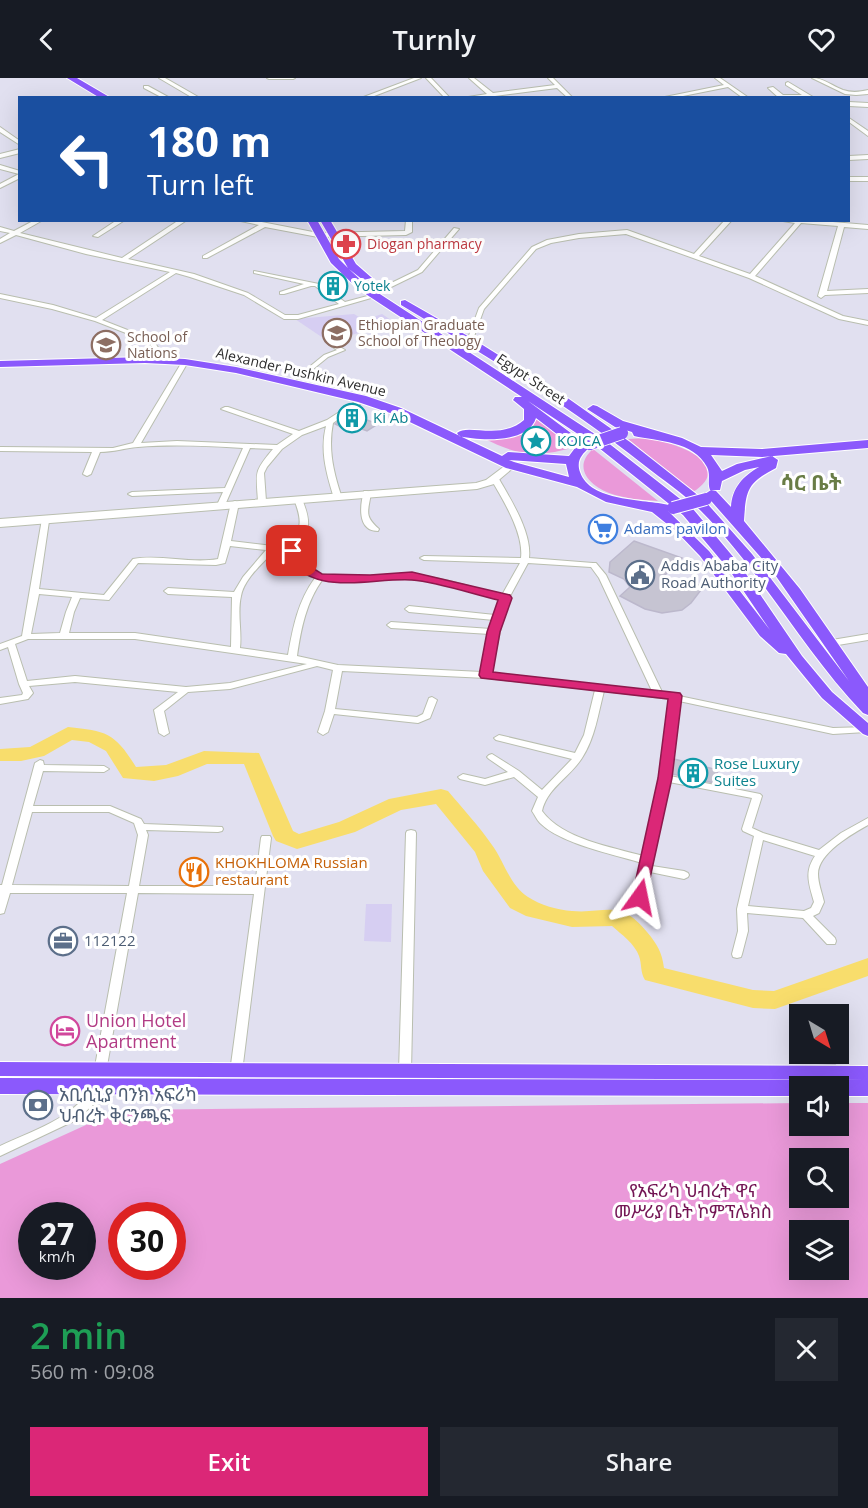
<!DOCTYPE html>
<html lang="en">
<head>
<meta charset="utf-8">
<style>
	body { margin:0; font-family:"Open Sans","Noto Sans Ethiopic",sans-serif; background:#242831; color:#f1f3f6; height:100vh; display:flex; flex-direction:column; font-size:22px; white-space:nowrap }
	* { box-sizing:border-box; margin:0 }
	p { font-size:20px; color:#9ea1a6 }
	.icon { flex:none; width:33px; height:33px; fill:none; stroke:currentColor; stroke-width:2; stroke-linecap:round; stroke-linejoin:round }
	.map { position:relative; height:1220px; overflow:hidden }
	.drawer { display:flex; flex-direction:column; background:#171b24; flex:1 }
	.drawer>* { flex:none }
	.guide { position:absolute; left:18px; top:18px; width:832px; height:126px; border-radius:0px; box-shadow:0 6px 24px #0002; background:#1a4fa0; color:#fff; overflow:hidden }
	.needle { width:39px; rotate:142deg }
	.tools { position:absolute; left:789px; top:926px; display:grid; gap:12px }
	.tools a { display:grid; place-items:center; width:60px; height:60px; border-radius:0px; background:#171b24; box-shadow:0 6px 24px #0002; font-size:30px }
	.speed { position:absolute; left:18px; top:1124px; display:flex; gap:12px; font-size:30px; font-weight:700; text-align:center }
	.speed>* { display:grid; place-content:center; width:78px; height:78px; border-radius:50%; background:#171b24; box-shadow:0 6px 24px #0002; line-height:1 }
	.speed small { font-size:15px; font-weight:400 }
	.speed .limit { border:9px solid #d22; background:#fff; color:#111 }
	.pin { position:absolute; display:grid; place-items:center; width:51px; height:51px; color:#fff; margin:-26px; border-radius:12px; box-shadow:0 3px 9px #0006 }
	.me { position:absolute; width:66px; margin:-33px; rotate:12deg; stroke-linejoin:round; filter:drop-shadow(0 0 4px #0008) }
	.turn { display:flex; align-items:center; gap:21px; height:126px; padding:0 30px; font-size:27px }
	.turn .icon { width:78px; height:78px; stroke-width:2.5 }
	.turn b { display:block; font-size:42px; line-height:51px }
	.round { display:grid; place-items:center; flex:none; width:63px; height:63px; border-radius:0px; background:#242831 }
	.head { display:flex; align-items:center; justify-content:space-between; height:102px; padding:0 30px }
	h1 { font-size:36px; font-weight:600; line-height:45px; color:#1e9e55 }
	.action { display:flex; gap:12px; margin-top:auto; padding:12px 30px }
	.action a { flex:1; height:69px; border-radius:0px; background:#db2777; color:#fff; font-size:24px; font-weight:600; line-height:69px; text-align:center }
	.action a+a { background:#242831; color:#f1f3f6 }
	header { display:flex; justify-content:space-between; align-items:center; height:78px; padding:0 30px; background:#171b24; font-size:27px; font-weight:600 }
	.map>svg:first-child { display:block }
</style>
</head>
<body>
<header><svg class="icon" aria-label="back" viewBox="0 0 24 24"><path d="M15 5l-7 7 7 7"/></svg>Turnly<svg class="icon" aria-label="heart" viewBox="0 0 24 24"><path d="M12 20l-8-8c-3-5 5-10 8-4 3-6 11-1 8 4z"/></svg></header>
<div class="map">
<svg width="868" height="1220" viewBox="0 0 868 1220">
	<rect width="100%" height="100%" fill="#e1e0f0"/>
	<path fill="#d6cef2" d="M354 236 364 242 382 236 394 244 329 264 295 241Z
		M366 826H392L391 864 364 863Z"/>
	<path fill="#ea99d9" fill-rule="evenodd" d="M534 340 563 358 571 366 568 371C532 380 515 376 483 360L495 361Z
		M646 360C669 363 739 384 693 414L628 361Z
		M593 371 658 423C643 422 629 421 615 417 593 411 570 391 593 371Z
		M799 1025 800 1047H838L839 1025H868V1220H0V1086L119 1032ZM800 1080H838V1119H800ZM32 1137H82V1188H32ZM122 1137H172V1188H122ZM800 1152H838V1191H800Z"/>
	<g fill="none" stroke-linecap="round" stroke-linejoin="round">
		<path fill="#f8dd6c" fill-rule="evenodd" d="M68 649C107 653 115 655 136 689L166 687 204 673 259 675 293 753 299 756 339 744 389 721 441 711 448 713C463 731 479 748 492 767 504 783 510 808 528 819 540 827 558 832 572 833 606 836 619 820 647 854 657 866 662 874 664 890L753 912 774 913 868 880V898L775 931 753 930 645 902C640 894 642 886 639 878 635 866 621 856 612 848L572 849 526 838 510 830 483 793 475 774 436 726 401 732 355 754 297 771 276 763 273 758 244 686H207L178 698 154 703 123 700 106 673 89 664 72 662 44 678 21 683H0V671L30 669Z"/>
	</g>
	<path fill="#c6c4d2" stroke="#bcb8cc" stroke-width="1.5" d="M350 336 378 346 367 353 362 351H345L335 346Z
		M634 463 682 480 662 500 704 508 691 525 682 532 662 535 645 531 620 518 630 509 624 501 609 494 610 484Z
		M674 681 718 692 715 705 672 696Z
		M809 975H833L835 986 811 985Z"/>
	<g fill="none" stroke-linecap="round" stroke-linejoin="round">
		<g stroke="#b9beaf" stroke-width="2">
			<path id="street" d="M159 0H165L200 20H193Z
				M267 0H295L293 1H269Z
				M414 0H421L369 20H361Z
				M426 0H431L450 20H445Z
				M469 0H474L493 15 555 7 548 0H553L573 20H568L557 10 480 20H462L487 16Z
				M715 0H720L749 20H743L728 9 673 20H660L724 7Z
				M812 0C824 0 832 8 843 12 852 15 860 14 868 12V16L856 17 845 16Z
				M788 4 813 19 779 20 768 10 773 9 783 17H802L786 7V5Z
				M144 8H148L170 20H163L144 10Z
				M849 24 868 25V29L849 28Z
				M849 40 868 53V58L849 44Z
				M0 49 20 63V67L0 54Z
				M20 71V75L0 80V76Z
				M868 77V81L849 82V78Z
				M0 87 20 93V100L0 110V106L19 96 0 91Z
				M849 99H868V103H849Z
				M35 142H43L20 155 122 180 179 142H187L128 181 194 196 248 215 285 237H298L339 226 315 208H311L284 216H280V214L304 206 254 195V193L319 206 345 224 375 216 378 218 298 241H284L244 217 190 199 176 195 102 242 153 262 163 277 160 279 158 278 149 264 95 243 52 231 0 220V216L53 227 96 240 170 194 86 176 16 157 0 165V161L10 155 0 153V149L14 153Z
				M117 142H125L98 159 93 158Z
				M236 142H251L318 155 405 153 406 142H412V154L406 157 318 159 265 149 207 180H203V178L259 147Z
				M725 142H732L699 178 750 196 795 145 777 142H809L868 147V151L844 149 827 213 868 211V215L825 217 821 220 818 218 838 148 801 145 755 198 843 238 868 243V247L839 241 749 200 626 156 579 160 551 165 536 171 484 231 472 264H468L467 263 479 230 532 169 547 162 579 156 627 152 694 176Z
				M454 150 459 151 422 194 385 212H381V210L418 192Z
				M330 263 345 272 328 279 301 301H297V299L324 277 337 272 328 266V264Z
				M185 282 188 284 141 365 177 363 277 367 293 356 221 331 225 329H228L299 353 327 342 367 316H371V318L333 345C328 370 333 393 341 417L340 419H337L333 417C326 394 320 372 326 348L302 357 282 371 267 389 264 395 266 423 262 425 258 423C256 393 254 394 273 371L250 370 225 427 221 429 217 427 223 414 132 418 128 416 132 414 225 410 243 370C208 368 173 366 138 369 125 370 113 374 100 374L91 396 87 398 83 396 92 374 0 373V369L113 370 133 365 182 284Z
				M492 399H495L499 401C511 422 532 455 529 480L593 485H596L606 497 662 614 672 616 675 615 679 618 833 650 868 649V653L866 654 833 656 679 623 670 698 760 716 762 718 752 750 763 755 819 772 841 755 868 740V747C852 756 818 775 818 796 818 805 822 815 824 824L819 835 813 838 835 860 836 863 835 866H827L803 840 747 835 748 853 742 876 741 879 737 880 733 879 732 876 738 853 737 831 754 758 743 753 742 751 752 720 669 704 652 788 684 793 688 795 689 797 688 799 684 801 650 794 645 819 644 822H636L635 819 642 785C613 776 561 766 540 745 537 742 535 737 532 733L538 719 514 699 485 707 460 701 458 699 463 696 485 701 508 694 489 681 487 679 489 677 492 676 519 693 542 712 572 681 496 662 494 660 499 657 575 675 584 657 595 612 486 600 342 593 335 631 417 639 423 636 429 620 432 619 437 622 430 640 418 645 334 636 328 654 323 657 318 654 325 633 333 592 317 588 230 611 188 614 164 633 169 655 164 658 159 655 154 632 178 614 75 604 29 608 33 615 28 621 0 626V620L22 617 23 615 19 606 8 569 0 572V566L22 558 42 441H48L49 443 39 511 104 517 133 481C161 476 190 486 218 481L231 425 235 423 239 425 231 463 290 470C301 448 303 445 294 421L298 419 302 421C305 429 309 438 308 448 307 459 292 471 299 482 315 510 388 493 417 497 446 500 474 510 502 517L520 485 424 482 420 480 424 478 521 480C524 455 503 422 491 401ZM230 468 266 472 243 499 234 514 168 510 164 513 168 516 232 519 231 569 135 555H69L74 534 80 520 109 522 138 485 216 487 225 485ZM274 473 289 475C291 489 303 496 315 500 298 523 293 549 288 577L240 570C242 553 237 535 241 518 244 501 262 486 274 473ZM528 485 591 489 599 500 652 613 491 595 501 549 509 520ZM323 501C350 506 378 500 406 501 438 502 469 514 500 521L495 537 409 528 405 531 409 534 494 542 491 551 391 544 387 547 391 550 490 556 482 594 338 587 297 578C301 551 306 524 323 501ZM39 516 72 519 66 534 60 555 31 556ZM28 561H135L307 586 230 605 186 609 75 598 27 603 15 566ZM604 613 670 621 660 700 643 778C612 769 562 761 542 733 547 710 570 699 582 680 595 660 598 636 604 613ZM763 762 815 778C804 794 809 806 814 824L811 830 804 833 748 828Z
				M364 413H367L371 415C368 434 364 438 379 451L378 453C357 453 360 427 364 413Z
				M868 556V562L832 568 828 565 832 562Z
				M40 682 43 683 44 687 104 688 109 691 104 694 43 693 33 728H110L141 741 144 746 222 749 223 751 222 753 218 754 146 752 148 757 139 808H255L261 760 262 758H270L271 760 242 994 240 997 236 998 232 997 230 994 254 816 138 815 103 1010 93 1027 76 1042 0 1078V1068C31 1053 73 1041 91 1010L127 815H10L4 835 0 836V807H2L35 685ZM32 734H109L134 745 138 757 129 808 12 807Z
				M411 752 415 753 416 755 411 994 409 997 405 998 401 997 399 994 406 755 407 753Z"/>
		</g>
		<g stroke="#b9beaf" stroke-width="2">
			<path id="secondary" d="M510 384 514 385V389L494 406 477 411 0 449V441L476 405 486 402Z"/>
		</g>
		<g stroke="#fff" stroke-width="2">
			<path id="primary" d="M67 0H77L111 20H100Z
				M307 142H317L339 181 348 190 320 142H330L356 186 372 200 363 202 349 191 366 207 607 364 693 431 740 487 802 578 832 614 868 645V658L863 656 822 620 786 576 779 575 760 558 700 478 677 454 652 434 606 424 577 409 506 390 393 336 358 324 236 295 185 287 145 285 0 289V283L145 279 185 281 236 289 366 318 401 330 502 378 508 374 569 378 575 370 536 340C528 366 479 363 459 358L457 355C468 345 500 363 524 342V331L513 322 515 319H522L358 211 331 185ZM528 323 599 370 683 437 730 493 770 552 709 473 668 433 671 430 669 427C644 421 590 424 580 394 576 383 582 376 589 370L587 367ZM509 382 566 386 569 399 514 384Z
				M405 222 473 261 569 321 630 364 704 422 752 476 849 603 771 491 705 416 711 412 716 413 731 429C732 410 743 398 759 389L745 392 722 403 720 412H710C707 404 711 397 707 389 694 363 657 363 634 358L632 354 615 349 587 331 593 327 597 328 623 343 682 360 701 369 762 371 868 362V370L762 379 711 377 722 393 737 386 772 378 778 382 776 390C747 405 746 412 744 443L800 511 868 609V637L863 635C803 572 762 494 701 433 684 416 663 402 644 387 568 327 485 277 401 227V223Z
				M0 984 868 988V1002L0 998Z
				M0 1000 800 1002 807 1005 809 1008H800V1018L0 1016Z
				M838 1002H868V1018H838V1008H829L831 1005Z"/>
		</g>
		<use href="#street" fill="#fff" fill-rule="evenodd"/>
		<use href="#secondary" fill="#fff" fill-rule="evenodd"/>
		<use href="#primary" fill="#8b59fc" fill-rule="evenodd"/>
		<g stroke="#fff" stroke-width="14" stroke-linecap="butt">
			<path id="primary-bridge" d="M590 366 622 355
				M673 430 706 421"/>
		</g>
		<use href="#primary-bridge" stroke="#8b59fc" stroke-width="12"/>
	</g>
	<path fill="#db2777" stroke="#8e194d" stroke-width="1.5" d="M292 470 297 471 303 484 322 496 370 497 412 494 510 517 512 520 500 554 493 594 680 615 682 618 672 700 645 823H634L632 819 658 700 668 621 481 600 479 597 487 554 498 522C473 516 437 504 412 502 371 499 307 522 286 473Z"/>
	<defs>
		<g id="pharmacy-ring" transform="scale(1.5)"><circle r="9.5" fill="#fff" stroke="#e0444e" stroke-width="1.5"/><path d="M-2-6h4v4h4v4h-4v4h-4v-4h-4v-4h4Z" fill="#e0444e"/></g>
		<g id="building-ring" transform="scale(1.5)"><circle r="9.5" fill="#fff" stroke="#0f9aa8" stroke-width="1.5"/><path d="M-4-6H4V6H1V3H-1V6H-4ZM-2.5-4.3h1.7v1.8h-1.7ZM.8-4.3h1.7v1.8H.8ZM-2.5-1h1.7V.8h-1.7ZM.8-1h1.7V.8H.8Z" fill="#0f9aa8"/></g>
		<g id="university-ring" transform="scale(1.5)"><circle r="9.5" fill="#fff" stroke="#8d6e63" stroke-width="1.5"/><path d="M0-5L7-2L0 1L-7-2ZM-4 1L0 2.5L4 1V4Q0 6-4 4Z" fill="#8d6e63"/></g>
		<g id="school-ring" transform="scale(1.5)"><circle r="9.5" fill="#fff" stroke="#8d6e63" stroke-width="1.5"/><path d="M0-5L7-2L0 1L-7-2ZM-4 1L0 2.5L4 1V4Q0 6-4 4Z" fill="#8d6e63"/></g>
		<g id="sight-ring" transform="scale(1.5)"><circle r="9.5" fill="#fff" stroke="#0f9aa8" stroke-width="1.5"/><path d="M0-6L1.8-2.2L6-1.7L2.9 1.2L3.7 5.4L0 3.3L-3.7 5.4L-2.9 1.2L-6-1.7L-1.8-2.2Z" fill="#0f9aa8"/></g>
		<g id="supermarket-ring" transform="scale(1.5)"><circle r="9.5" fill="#fff" stroke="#3f7fe0" stroke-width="1.5"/><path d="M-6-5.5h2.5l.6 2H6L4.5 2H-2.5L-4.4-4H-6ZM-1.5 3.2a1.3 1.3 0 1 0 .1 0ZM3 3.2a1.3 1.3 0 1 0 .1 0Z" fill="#3f7fe0"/></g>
		<g id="civic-ring" transform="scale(1.5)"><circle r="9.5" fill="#fff" stroke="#5c6f8a" stroke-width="1.5"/><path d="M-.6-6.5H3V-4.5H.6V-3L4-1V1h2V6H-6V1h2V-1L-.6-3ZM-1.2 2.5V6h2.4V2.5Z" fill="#5c6f8a"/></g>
		<g id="restaurant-ring" transform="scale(1.5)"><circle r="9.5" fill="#fff" stroke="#e8710a" stroke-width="1.5"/><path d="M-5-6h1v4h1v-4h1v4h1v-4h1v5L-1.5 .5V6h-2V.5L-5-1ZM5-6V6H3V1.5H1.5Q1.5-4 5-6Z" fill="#e8710a"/></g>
		<g id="office-ring" transform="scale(1.5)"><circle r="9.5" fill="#fff" stroke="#5c6f8a" stroke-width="1.5"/><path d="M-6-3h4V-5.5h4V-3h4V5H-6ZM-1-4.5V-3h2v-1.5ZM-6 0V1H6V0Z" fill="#5c6f8a"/></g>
		<g id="hotel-ring" transform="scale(1.5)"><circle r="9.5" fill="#fff" stroke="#d1479c" stroke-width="1.5"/><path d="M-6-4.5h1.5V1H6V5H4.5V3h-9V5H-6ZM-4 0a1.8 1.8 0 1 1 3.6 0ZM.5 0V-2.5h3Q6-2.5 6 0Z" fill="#d1479c"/></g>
		<g id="bank-ring" transform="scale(1.5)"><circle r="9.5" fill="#fff" stroke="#5c6f8a" stroke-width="1.5"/><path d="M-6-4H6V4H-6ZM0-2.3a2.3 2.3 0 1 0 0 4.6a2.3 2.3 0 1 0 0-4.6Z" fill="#5c6f8a"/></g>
	</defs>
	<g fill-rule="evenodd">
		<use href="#pharmacy-ring" x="346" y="166"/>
		<use href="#building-ring" x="333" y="208"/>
		<use href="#university-ring" x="337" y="255"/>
		<use href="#school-ring" x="106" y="267"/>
		<use href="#building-ring" x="352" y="340"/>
		<use href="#sight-ring" x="536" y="363"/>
		<use href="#supermarket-ring" x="603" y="451"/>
		<use href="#civic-ring" x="640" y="497"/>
		<use href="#building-ring" x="693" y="695"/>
		<use href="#restaurant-ring" x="194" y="794"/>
		<use href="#office-ring" x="63" y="863"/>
		<use href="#hotel-ring" x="65" y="953"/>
		<use href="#bank-ring" x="38" y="1027"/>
	</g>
	<g text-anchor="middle" stroke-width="6" stroke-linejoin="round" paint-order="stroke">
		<g font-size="14" fill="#be3a42" stroke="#fff" text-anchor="start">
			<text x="367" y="171">Diogan pharmacy</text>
		</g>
		<g font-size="14" fill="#0d838f" stroke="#fff" text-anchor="start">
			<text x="354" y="213">Yotek</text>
		</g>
		<g font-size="14" fill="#785e54" stroke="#fff" text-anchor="start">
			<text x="358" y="252">Ethiopian Graduate<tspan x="358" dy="16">School of Theology</tspan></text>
			<text x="127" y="264">School of<tspan x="127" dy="16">Nations</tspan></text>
		</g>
		<g font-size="14" fill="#2e2e2e" stroke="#fff">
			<text transform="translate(301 294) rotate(13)" y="5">Alexander Pushkin Avenue</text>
			<text transform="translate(531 301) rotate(34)" y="5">Egypt Street</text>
		</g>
		<g font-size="15" fill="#0d838f" stroke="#fff" text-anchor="start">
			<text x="373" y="345">Ki Ab</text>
			<text x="557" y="368">KOICA</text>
			<text x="714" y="691">Rose Luxury<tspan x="714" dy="17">Suites</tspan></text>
		</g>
		<g font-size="15" fill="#366cbe" stroke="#fff" text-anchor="start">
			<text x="624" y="456">Adams pavilon</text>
		</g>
		<g font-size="15" fill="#4e5e75" stroke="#fff" text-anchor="start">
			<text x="661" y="493">Addis Ababa City<tspan x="661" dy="17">Road Authority</tspan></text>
			<text x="84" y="868">112122</text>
		</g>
		<g font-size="15" fill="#c56008" stroke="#fff" text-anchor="start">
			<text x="215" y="790">KHOKHLOMA Russian<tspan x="215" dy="17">restaurant</tspan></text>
		</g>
		<g font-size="18" fill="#b23c85" stroke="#fff" text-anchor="start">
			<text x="86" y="949">Union Hotel<tspan x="86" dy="21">Apartment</tspan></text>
		</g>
		<g font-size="18" fill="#4e5e75" stroke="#fff" text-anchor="start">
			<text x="59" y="1023">አቢሲኒያ ባንክ አፍሪካ<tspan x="59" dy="21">ህብረት ቅርንጫፍ</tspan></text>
		</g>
		<g font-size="18" fill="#731554" stroke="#fff">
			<text x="693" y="1119">የአፍሪካ ህብረት ዋና<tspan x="693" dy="21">መሥሪያ ቤት ኮምፕሌክስ</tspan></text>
		</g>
		<g font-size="21" font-weight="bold" fill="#697d46" stroke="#fff">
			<text x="811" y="412">ሳር ቤት</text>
		</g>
	</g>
</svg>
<div class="tools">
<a><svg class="needle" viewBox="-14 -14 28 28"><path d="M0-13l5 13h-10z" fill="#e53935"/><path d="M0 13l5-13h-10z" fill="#9ea1a6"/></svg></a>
<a><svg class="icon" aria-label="sound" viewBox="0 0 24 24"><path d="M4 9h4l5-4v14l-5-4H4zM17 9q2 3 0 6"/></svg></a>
<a><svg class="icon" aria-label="search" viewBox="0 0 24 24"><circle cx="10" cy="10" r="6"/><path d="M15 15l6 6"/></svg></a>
<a><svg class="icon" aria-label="layers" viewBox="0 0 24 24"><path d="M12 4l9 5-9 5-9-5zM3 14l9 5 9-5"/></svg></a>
</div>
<div class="speed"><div>27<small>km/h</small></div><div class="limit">30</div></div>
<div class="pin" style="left:292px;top:473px;background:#d93025"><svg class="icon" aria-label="arrive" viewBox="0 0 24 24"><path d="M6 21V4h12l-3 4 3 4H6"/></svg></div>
<svg class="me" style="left:640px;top:819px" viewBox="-20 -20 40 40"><path d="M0-17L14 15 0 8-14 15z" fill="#db2777" stroke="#fff" stroke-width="4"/></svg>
<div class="guide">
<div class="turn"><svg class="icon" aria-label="left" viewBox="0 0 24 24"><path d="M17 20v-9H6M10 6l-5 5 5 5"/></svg><div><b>180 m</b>Turn left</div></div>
</div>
</div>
<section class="drawer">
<div class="head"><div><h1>2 min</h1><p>560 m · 09:08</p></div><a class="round"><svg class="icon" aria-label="close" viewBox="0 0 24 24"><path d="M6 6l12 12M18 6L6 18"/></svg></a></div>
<div class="action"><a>Exit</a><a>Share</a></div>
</section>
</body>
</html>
